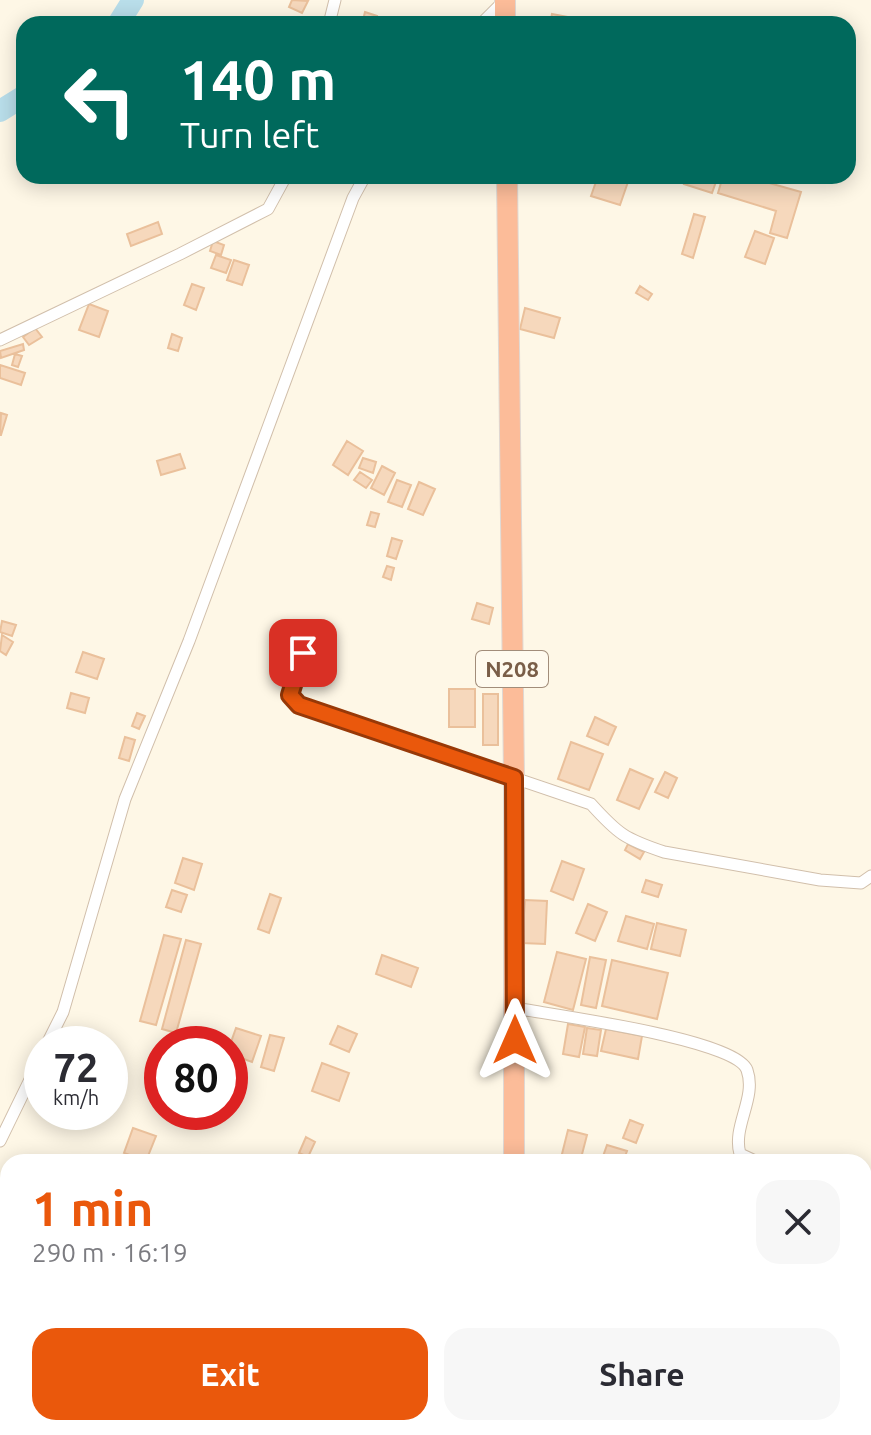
<!DOCTYPE html>
<html lang="en">
<head>
<meta charset="utf-8">
<style>
	body { margin:0; font-family:Ubuntu,sans-serif; background:#f7f7f7; color:#2b2b33; height:100vh; display:flex; flex-direction:column; font-size:30px; white-space:nowrap }
	* { box-sizing:border-box; margin:0 }
	p { font-size:26px; color:#7c7c81 }
	.icon { flex:none; width:44px; height:44px; fill:none; stroke:currentColor; stroke-width:2; stroke-linecap:round; stroke-linejoin:round }
	.map { position:relative; flex:1; overflow:hidden }
	.side { position:absolute; left:0px; top:1154px; width:872px; height:282px; display:flex; flex-direction:column; background:#fff; border-radius:24px 24px 0 0; box-shadow:0 4px 20px #0003 }
	.side>* { flex:none }
	.guide { position:absolute; left:16px; top:16px; width:840px; height:168px; border-radius:24px; box-shadow:0 4px 20px #0003; background:#00695c; color:#fff; overflow:hidden }
	.speed { position:absolute; left:24px; top:1026px; display:flex; gap:16px; font-size:40px; font-weight:700; text-align:center }
	.speed>* { display:grid; place-content:center; width:104px; height:104px; border-radius:50%; background:#fff; box-shadow:0 4px 20px #0003; line-height:1 }
	.speed small { font-size:20px; font-weight:400 }
	.speed .limit { border:12px solid #d22; background:#fff; color:#111 }
	.pin { position:absolute; display:grid; place-items:center; width:68px; height:68px; color:#fff; margin:-34px; border-radius:16px; box-shadow:0 4px 12px #0006 }
	.me { position:absolute; width:88px; margin:-44px; rotate:0deg; stroke-linejoin:round; filter:drop-shadow(0 0 6px #0008) }
	.turn { display:flex; align-items:center; gap:28px; height:168px; padding:0 32px; font-size:36px }
	.turn .icon { width:104px; height:104px; stroke-width:2.5 }
	.turn b { display:block; font-size:56px; line-height:68px }
	.round { display:grid; place-items:center; flex:none; width:84px; height:84px; border-radius:24px; background:#f7f7f7 }
	.summary { display:flex; align-items:center; justify-content:space-between; height:136px; padding:0 32px }
	h1 { font-size:48px; font-weight:600; line-height:60px; color:#ea580c }
	.button { display:flex; gap:16px; margin-top:auto; padding:16px 32px }
	.button a { flex:1; height:92px; border-radius:24px; background:#ea580c; color:#fff; font-size:32px; font-weight:600; line-height:92px; text-align:center }
	.button a+a { background:#f7f7f7; color:#2b2b33 }
	.map>svg:first-child { display:block }
</style>
</head>
<body>
<div class="map">
<svg width="871" height="1435" viewBox="0 0 871 1435">
	<rect width="100%" height="100%" fill="#fef7e6"/>
	<g fill="none" stroke-linecap="round" stroke-linejoin="round">
		<path stroke="#b9deea" stroke-width="22" d="M118 24 133 0
			M0 111 24 96"/>
	</g>
	<path fill="#f6d8bc" stroke="#eac09b" stroke-width="2" d="M292 0 308 1 302 13 289 7Z
		M365 12 377 16 375 24 363 20Z
		M552 14 568 17 566 24H550Z
		M598 176H619L629 179 620 205 591 196Z
		M687 176H718L712 193 684 184Z
		M723 176H764L762 181 801 192 787 238 770 233 776 211 718 193Z
		M694 214 705 217 693 258 682 254Z
		M158 222 162 234 131 246 127 234Z
		M755 231 774 238 765 264 745 257Z
		M213 241 224 245 221 255 210 251Z
		M216 255 231 260 226 273 211 268Z
		M234 260 249 265 242 285 227 280Z
		M192 284 204 288 196 310 184 305Z
		M640 286 652 294 648 300 636 293Z
		M89 304 108 311 99 337 79 330Z
		M525 308 560 318 554 338 520 329Z
		M35 328 42 337 29 345 23 337Z
		M172 334 182 338 178 351 168 348Z
		M23 344 24 350 1 358 0 351Z
		M15 354 22 356 18 367 12 365Z
		M0 365 25 373 21 385 0 378Z
		M1 413 7 415 1 435H0Z
		M347 441 363 451 348 475 333 465Z
		M180 454 185 468 161 475 157 461Z
		M363 458 376 462 373 473 359 468Z
		M382 466 395 473 384 495 371 488Z
		M360 472 372 480 366 488 354 480Z
		M397 480 411 485 402 507 388 502Z
		M419 482 435 489 423 515 408 509Z
		M371 512 379 514 375 527 367 525Z
		M392 538 402 541 396 559 387 556Z
		M387 566 394 568 391 580 383 577Z
		M477 603 493 608 489 624 472 619Z
		M2 621 16 625 12 636 0 632Z
		M2 635 13 642 6 655 0 651Z
		M83 652 104 659 97 679 76 672Z
		M449 689H475V727H449Z
		M71 693 89 698 85 713 67 708Z
		M483 694H498V745H483Z
		M137 713 145 716 139 729 132 726Z
		M595 717 616 727 608 745 587 736Z
		M125 737 135 740 129 761 119 758Z
		M571 742 603 754 589 790 558 779Z
		M630 769 653 779 639 809 617 800Z
		M665 772 677 778 668 798 655 792Z
		M628 844 644 852 640 859 625 850Z
		M183 858 202 864 194 890 175 883Z
		M562 861 584 869 573 900 551 891Z
		M646 880 662 885 658 897 642 892Z
		M172 890 187 895 181 912 166 907Z
		M270 894 281 898 269 933 258 929Z
		M525 900 547 901 545 944 522 943Z
		M588 904 607 912 595 941 576 933Z
		M626 916 654 924 647 949 618 941Z
		M657 923 686 930 680 956 651 949Z
		M164 935 181 939 156 1025 140 1021Z
		M186 940 201 944 176 1033 162 1029Z
		M557 952 586 959 573 1010 544 1002Z
		M382 955 418 968 411 987 376 974Z
		M590 957 606 960 596 1008 581 1005Z
		M612 960 668 973 657 1019 602 1006Z
		M568 1024 585 1027 579 1057 563 1054Z
		M338 1026 357 1034 349 1052 330 1044Z
		M236 1028 261 1036 252 1062 230 1054V1045Z
		M587 1028 601 1030 597 1056 583 1054Z
		M606 1029 642 1036 638 1059 601 1051Z
		M270 1035 284 1038 274 1071 261 1067Z
		M230 1059 237 1062 230 1083Z
		M322 1063 349 1073 339 1101 312 1091Z
		M630 1120 643 1125 636 1143 623 1138Z
		M133 1128 156 1136 146 1161 124 1153Z
		M568 1130 587 1135 580 1162H560Z
		M306 1137 315 1142 308 1157 299 1153Z
		M607 1145 627 1151 623 1162H601Z
		M8 1212V1236L0 1233Z"/>
	<g fill="none" stroke-linecap="round" stroke-linejoin="round">
		<g stroke="#d1bfab" stroke-width="13">
			<path id="street" d="M329 24 335 0
				M481 24 505 0
				M0 340 180 254 268 209 286 176
				M303 653 290 695 299 705 591 804C618 834 625 839 664 852L820 880 861 883 871 876
				M515 1008C552 1015 736 1039 747 1070 757 1098 732 1126 740 1154L757 1162
				M47 1044 63 1012 125 799 189 641 353 198 365 176
				M0 1141 42 1055
				M864 1192 871 1194"/>
		</g>
		<g stroke="#dfd8d3" stroke-width="22">
			<path id="highway" d="M505 0V24
				M507 176 514 778V1162
				M498 1435V1428"/>
		</g>
		<use href="#street" stroke="#fff" stroke-width="11"/>
		<use href="#highway" stroke="#fcbc99" stroke-width="20"/>
	</g>
	<g fill="none" stroke-linecap="round" stroke-linejoin="round">
		<g stroke="#983908" stroke-width="20">
			<path id="route" d="M303 653 290 695 299 705 514 778 515 1040"/>
		</g>
		<use href="#route" stroke="#ea580c" stroke-width="14"/>
	</g>
	<g text-anchor="middle" stroke-width="6" stroke-linejoin="round" paint-order="stroke">
		<rect fill="#fffaee" stroke="#a28d7a" stroke-width="2" x="476" y="651" width="72" height="36" rx="6"/>
		<g font-size="22" font-weight="bold" fill="#7a5e48">
			<text x="512" y="677">N208</text>
		</g>
	</g>
</svg>
<div class="speed"><div>72<small>km/h</small></div><div class="limit">80</div></div>
<div class="pin" style="left:303px;top:653px;background:#d93025"><svg class="icon" aria-label="arrive" viewBox="0 0 24 24"><path d="M6 21V4h12l-3 4 3 4H6"/></svg></div>
<svg class="me" style="left:515px;top:1040px" viewBox="-20 -20 40 40"><path d="M0-17L14 15 0 8-14 15z" fill="#ea580c" stroke="#fff" stroke-width="4"/></svg>
<div class="guide">
<div class="turn"><svg class="icon" aria-label="left" viewBox="0 0 24 24"><path d="M17 20v-9H6M10 6l-5 5 5 5"/></svg><div><b>140 m</b>Turn left</div></div>
</div>
<section class="side">
<div class="summary"><div><h1>1 min</h1><p>290 m · 16:19</p></div><a class="round"><svg class="icon" aria-label="close" viewBox="0 0 24 24"><path d="M6 6l12 12M18 6L6 18"/></svg></a></div>
<div class="button"><a>Exit</a><a>Share</a></div>
</section>
</div>
</body>
</html>
